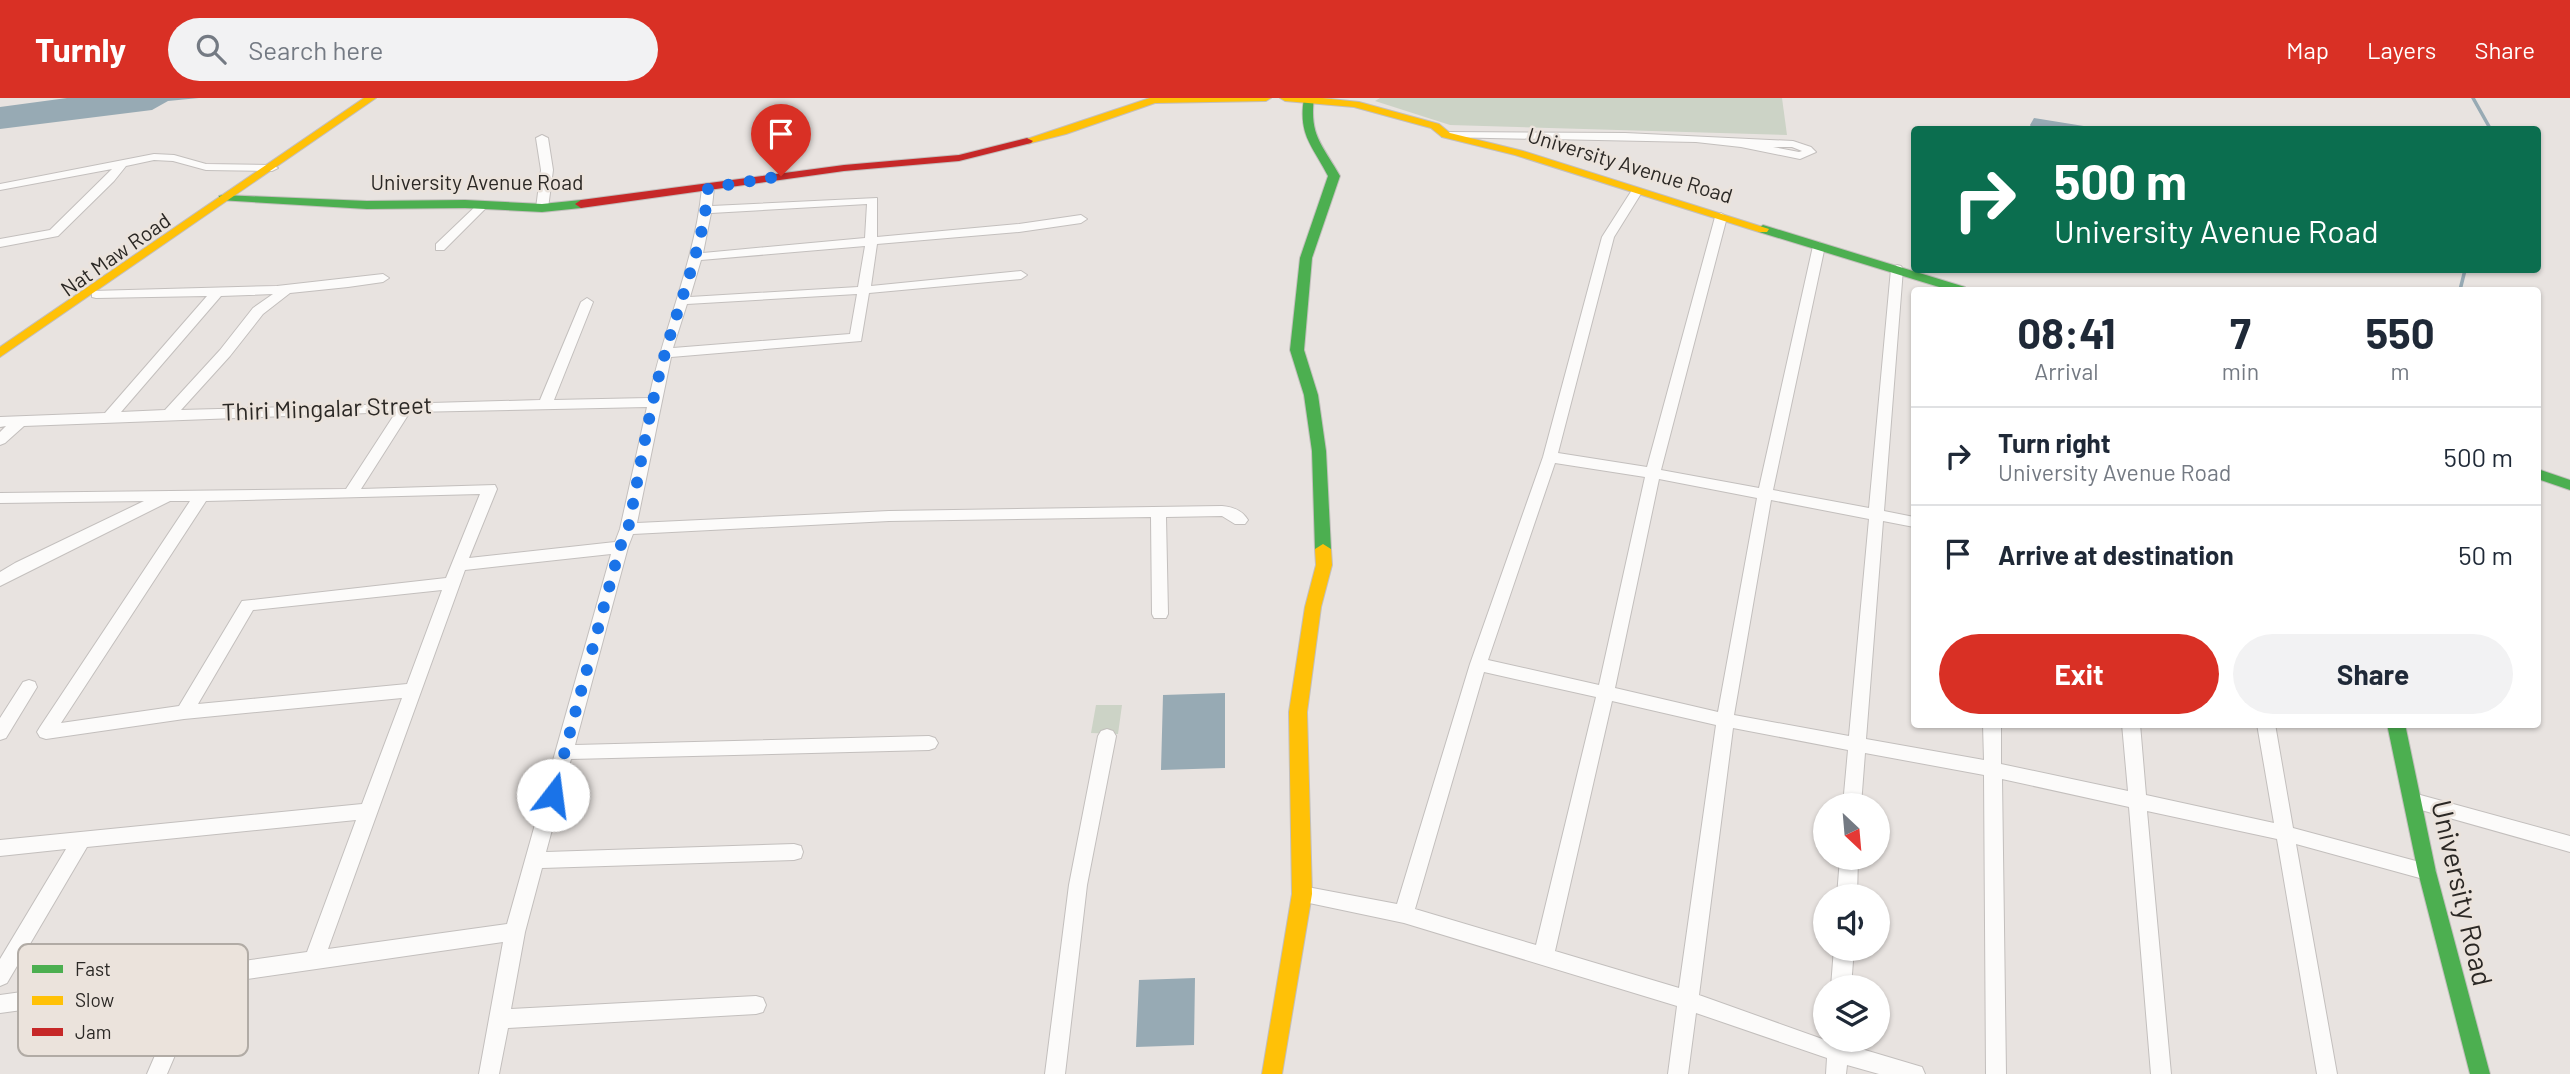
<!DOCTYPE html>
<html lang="en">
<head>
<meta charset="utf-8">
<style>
	body { margin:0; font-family:Barlow,sans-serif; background:#f2f2f3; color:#1f2937; height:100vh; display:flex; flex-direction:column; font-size:26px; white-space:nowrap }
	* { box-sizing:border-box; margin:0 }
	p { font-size:23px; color:#747a83 }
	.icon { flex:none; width:38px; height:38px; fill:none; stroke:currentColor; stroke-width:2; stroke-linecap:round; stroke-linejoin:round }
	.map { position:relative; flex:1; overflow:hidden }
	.sheet { position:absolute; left:1911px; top:189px; width:630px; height:441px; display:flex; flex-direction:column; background:#fff; border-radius:7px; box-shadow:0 2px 5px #0004 }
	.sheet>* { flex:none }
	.top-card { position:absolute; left:1911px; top:28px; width:630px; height:147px; border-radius:7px; box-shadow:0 2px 5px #0004; background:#0b6e4f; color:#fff; overflow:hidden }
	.needle { width:46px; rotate:154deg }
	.fabs { position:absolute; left:1813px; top:695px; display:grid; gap:14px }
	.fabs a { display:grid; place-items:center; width:77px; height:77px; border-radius:50%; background:#fff; box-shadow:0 2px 5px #0004; font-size:35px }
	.pin { position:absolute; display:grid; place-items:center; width:60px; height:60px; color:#fff; margin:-72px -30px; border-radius:50% 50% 50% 0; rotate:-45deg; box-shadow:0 0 7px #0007 }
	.pin .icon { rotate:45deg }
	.me { position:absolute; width:77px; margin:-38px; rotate:15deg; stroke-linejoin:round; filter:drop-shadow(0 0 5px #0008) }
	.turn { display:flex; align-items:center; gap:24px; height:147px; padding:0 28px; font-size:32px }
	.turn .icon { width:91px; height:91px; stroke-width:2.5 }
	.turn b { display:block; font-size:49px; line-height:60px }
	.eta { display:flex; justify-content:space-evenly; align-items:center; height:119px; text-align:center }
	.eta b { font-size:42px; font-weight:700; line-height:49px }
	.action { display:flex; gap:14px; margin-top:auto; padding:14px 28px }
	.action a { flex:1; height:80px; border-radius:42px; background:#d93025; color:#fff; font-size:28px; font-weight:700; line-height:80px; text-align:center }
	.action a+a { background:#f2f2f3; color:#1f2937 }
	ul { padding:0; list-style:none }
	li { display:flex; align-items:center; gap:21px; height:98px; padding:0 28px; border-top:2px solid #e0e1e3 }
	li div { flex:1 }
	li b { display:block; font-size:26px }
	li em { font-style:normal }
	header { display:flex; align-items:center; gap:42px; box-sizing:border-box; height:98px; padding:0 35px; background:#d93025; color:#fff }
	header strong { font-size:33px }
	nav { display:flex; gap:38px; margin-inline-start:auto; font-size:24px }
	.search { width:490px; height:63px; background:#f2f2f3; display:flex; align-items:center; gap:18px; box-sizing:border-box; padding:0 24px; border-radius:38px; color:#747a83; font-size:26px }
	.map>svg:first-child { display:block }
</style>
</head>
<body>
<header>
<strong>Turnly</strong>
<div class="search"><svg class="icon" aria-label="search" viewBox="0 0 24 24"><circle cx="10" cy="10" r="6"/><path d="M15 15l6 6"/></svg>Search here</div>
<nav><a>Map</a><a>Layers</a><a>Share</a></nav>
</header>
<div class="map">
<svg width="2570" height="976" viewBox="0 0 2570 976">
	<rect width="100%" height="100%" fill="#e8e3e0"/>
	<path fill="#ccd3c6" d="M1380 0H1782L1787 37 1450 27 1375 3Z
		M1096 607H1122L1118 636 1091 635Z"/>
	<path fill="#97aab4" d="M67 0H199L168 3 152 12 0 31V9Z
		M2034 20 2096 30V31H2032L2030 27Z
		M1225 595V670L1161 672 1163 597Z
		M1195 880 1194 947 1136 949 1139 882Z"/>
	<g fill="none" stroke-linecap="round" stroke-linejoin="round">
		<path stroke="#97aab4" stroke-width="3.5" d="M2473 0 2491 32
			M2460 192 2465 172"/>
		<g stroke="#c3bfbd" stroke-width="2">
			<path id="street" d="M1446 34 1625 35 1793 43 1811 49 1816 54 1800 61 1741 49 1696 44 1442 39V35ZM1773 49H1792L1802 53 1799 54Z
				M542 37 548 40 553 72 548 110 542 114 536 110 541 72 536 40Z
				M154 56 174 57 206 66 272 67 278 70 272 73 206 72 173 63 154 62 126 68 114 83 58 138 0 149V141L50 132 112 71 0 92V86Z
				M708 87 714 90 712 108 877 100V139L1019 126 1081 117 1087 121 1081 125 1019 134 877 146 871 188 1021 173 1027 177 1021 181 869 195 861 243 671 259 637 425 889 413 1222 408C1233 409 1242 412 1248 422L1245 426H1235L1222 418 1166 419 1168 516 1166 520H1154L1152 516 1151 419 889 423 633 436 628 449 575 647 929 638 935 640 938 645 935 650 929 652 571 661 546 754 794 746 801 748 803 754 801 760 794 762 542 770 525 834 511 911 756 898 763 900 766 907 763 914 756 916 508 930 499 976H479L503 844 205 887 167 976H147L184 890 0 915V897L307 854 356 722 87 749 7 885 0 888V861L66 751 0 758V742L362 706 402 600 184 621 46 641 40 639 37 634 40 629 190 403H170L0 488V474L15 465 144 403 0 405V395L346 391 396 314 24 328 5 345 0 347V334L6 328 0 329V319L105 315 207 198 96 200 92 199V193L277 188 383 176 389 180 383 184 348 189 290 195 263 216 230 258 181 312 540 302 581 204 587 200 593 204 554 302 649 300C664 229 695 163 702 90ZM867 106 865 140 703 155 711 115ZM865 148 858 189 690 199 701 162ZM273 196 253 210 220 252 165 312 121 314 221 198ZM857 196 850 236 673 250 687 206ZM647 309 620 431 615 444 469 460 497 391 495 387 361 391 410 314ZM480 396 446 480 242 503 179 608 61 625 206 403ZM611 456 507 826 328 851 465 472ZM442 492 407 586 198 606 253 512Z
				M1636 91 1642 94 1614 139 1558 355 1647 369 1715 119 1721 115 1727 119 1661 372 1759 390 1813 148 1819 144 1825 148 1773 392 1869 410 1891 171 1897 167 1901 168 1903 171 1884 413 1914 419V429L1883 423 1866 641 1984 662 1983 626H2001V666L2128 693 2122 626H2140L2146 697 2274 725 2257 626H2275L2293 730 2427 766 2434 768 2436 774 2434 780 2427 782 2296 746 2337 976H2317L2277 741 2147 713 2171 976H2151L2129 709 2002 681 2006 976H1986L1984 677 1865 655 1861 707H1843L1848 652 1733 630 1699 897 1825 942H1848V947L1922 969 1925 976H1879L1847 967 1846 976H1826L1827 960 1696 915 1688 976H1668L1677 908 1404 825 1295 802 1292 796 1295 790 1302 788 1397 806 1470 566 1543 359 1602 139 1632 92ZM1555 365 1645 379 1599 587 1488 562ZM1659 381 1757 400 1718 614 1615 590ZM1771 402 1869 421 1849 638 1734 617ZM1484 574 1596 599 1536 847 1415 811ZM1612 603 1716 627 1679 890 1555 853Z
				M483 103 487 105V109L444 152H436V146L479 105Z
				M29 582 35 584 37 589 6 640 0 642V620L23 584Z
				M1107 631 1113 633 1116 638 1087 787 1065 976H1045L1069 787 1098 638 1101 633Z
				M2413 695 2570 738V754L2407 708 2404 703 2407 698Z
				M1840 760H1858L1857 798H1837Z
				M1834 850H1854L1851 889H1831Z"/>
		</g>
		<g stroke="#c3bfbd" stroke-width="2">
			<path id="fast" d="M1304 0H1314C1309 38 1323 47 1340 78L1312 160 1304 252 1318 297 1326 353 1331 451 1323 456 1315 451 1312 353 1304 297 1290 252 1300 160 1328 78C1312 47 1298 37 1304 0Z
				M223 97 367 103 465 102 542 106 581 102 587 106 581 110 542 114 465 110 367 111 219 102V98Z
				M1763 127 1965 189 1967 192H1949L1759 134 1757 131Z
				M2538 371 2570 382V392L2538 381Z
				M2387 626H2405L2436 774 2490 976H2470L2418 774Z"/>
		</g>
		<g stroke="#c3bfbd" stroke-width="2">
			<path id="slow" d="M364 0H376L0 259V249Z
				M1150 0H1271L1266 3 1155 5 1066 36 1027 46 1021 43Z
				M1280 0H1322L1359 4 1439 26 1450 35 1523 53 1769 131 1767 134H1759L1515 57 1442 39 1431 30 1354 9 1285 3Z
				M1323 446 1331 451 1332 467 1321 509 1307 614 1312 796 1282 976H1262L1292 796 1289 614 1305 509 1316 467 1315 451Z"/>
		</g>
		<g stroke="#c3bfbd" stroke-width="2">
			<path id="jam" d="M1027 40 1033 43 1031 45 959 63 844 73 581 110 575 106 581 102 844 67 959 57Z"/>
		</g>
		<use href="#street" fill="#fcfbfa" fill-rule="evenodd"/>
		<use href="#fast" fill="#4caf50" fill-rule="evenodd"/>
		<use href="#slow" fill="#ffc107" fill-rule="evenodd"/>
		<use href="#jam" fill="#c62828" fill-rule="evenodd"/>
	</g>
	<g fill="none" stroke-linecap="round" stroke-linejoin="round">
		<path stroke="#1a73e8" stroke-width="12" stroke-dasharray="0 21.6" d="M553 697 620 449 628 431C640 373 649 309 666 252 681 198 704 146 708 90L781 78"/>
	</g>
	<g text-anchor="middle" stroke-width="5" stroke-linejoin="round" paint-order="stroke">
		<g font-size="21" fill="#2b2825" stroke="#ebe3dc">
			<text transform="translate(1630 68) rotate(17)" y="7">University Avenue Road</text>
			<text x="477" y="92">University Avenue Road</text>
			<text transform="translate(116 157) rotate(-35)" y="7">Nat Maw Road</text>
		</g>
		<g font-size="24" fill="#2b2825" stroke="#ebe3dc">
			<text transform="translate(327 311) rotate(-2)" y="8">Thiri Mingalar Street</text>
		</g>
		<g font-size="28" fill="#2b2825" stroke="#ebe3dc">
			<text transform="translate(2462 795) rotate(77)" y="10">University Road</text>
		</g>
	</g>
	<rect x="18" y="846" width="230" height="112" rx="10" fill="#ebe3dc" stroke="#b1aba5" stroke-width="2"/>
	<rect x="32" y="867" width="31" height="8" fill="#4caf50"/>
	<rect x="32" y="898" width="31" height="9" fill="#ffc107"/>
	<rect x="32" y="930" width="31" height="8" fill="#c62828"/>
	<g font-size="19" fill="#2b2825">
		<text x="75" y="878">Fast</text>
		<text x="75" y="909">Slow</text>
		<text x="75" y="941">Jam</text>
	</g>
</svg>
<div class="fabs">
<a><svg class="needle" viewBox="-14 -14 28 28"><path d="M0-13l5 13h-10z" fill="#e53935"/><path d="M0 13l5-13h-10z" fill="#747a83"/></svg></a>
<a><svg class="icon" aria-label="sound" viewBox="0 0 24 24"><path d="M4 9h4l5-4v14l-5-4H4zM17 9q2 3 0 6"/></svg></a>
<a><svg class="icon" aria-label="layers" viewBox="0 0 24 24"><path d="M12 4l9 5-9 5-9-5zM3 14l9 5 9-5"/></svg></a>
</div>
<div class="pin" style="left:781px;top:78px;background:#d93025"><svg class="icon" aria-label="arrive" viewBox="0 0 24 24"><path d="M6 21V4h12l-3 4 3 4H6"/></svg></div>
<svg class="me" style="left:553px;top:697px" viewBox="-20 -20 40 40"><circle r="19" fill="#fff"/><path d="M0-13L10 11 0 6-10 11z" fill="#1a73e8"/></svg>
<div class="top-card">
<div class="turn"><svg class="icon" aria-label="right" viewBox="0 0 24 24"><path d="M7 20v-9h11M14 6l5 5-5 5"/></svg><div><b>500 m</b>University Avenue Road</div></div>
</div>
<section class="sheet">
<div class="eta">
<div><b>08:41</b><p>Arrival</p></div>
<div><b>7</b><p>min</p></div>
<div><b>550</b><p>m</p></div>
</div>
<ul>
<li><svg class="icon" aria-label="right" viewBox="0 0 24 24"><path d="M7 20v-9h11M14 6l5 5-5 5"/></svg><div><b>Turn right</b><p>University Avenue Road</p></div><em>500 m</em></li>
<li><svg class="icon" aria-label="arrive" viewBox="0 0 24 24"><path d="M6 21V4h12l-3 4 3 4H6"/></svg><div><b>Arrive at destination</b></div><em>50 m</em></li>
</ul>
<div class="action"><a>Exit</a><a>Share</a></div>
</section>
</div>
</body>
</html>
